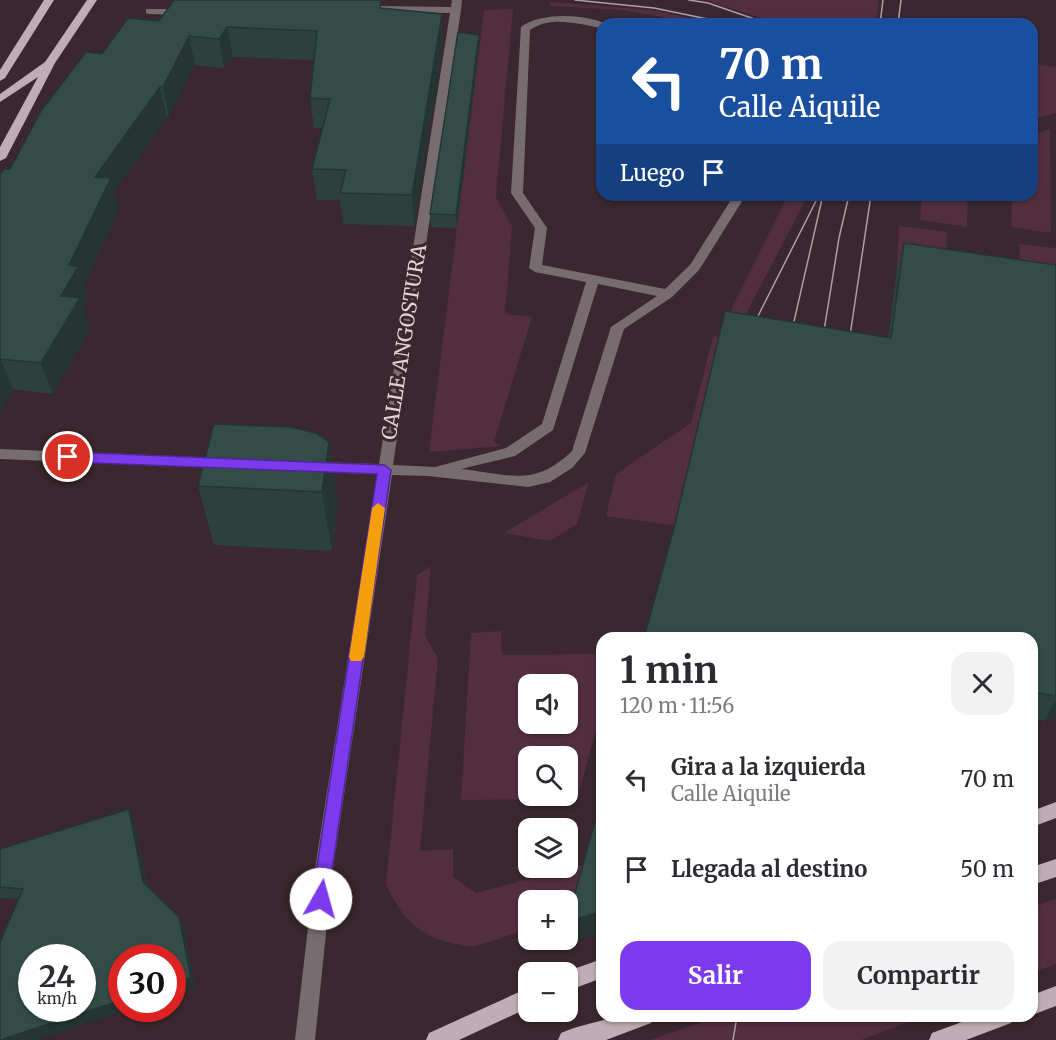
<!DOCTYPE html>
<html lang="es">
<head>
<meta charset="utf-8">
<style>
	body { margin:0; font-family:Merriweather,serif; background:#f2f2f3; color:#2b2b33; height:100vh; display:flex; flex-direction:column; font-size:22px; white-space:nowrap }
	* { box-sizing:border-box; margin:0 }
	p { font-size:20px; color:#7c7c81 }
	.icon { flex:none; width:33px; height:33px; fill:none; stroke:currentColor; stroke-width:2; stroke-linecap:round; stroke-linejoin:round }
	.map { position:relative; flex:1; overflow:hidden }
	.drawer { position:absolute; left:596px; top:632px; width:442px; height:390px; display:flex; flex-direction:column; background:#fff; border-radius:18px; box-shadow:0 2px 4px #0004 }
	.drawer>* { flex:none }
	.top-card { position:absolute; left:596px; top:18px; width:442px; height:183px; border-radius:18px; box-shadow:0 2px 4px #0004; background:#1a4fa0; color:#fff; overflow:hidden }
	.fabs { position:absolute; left:518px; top:674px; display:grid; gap:12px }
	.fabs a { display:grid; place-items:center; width:60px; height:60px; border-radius:12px; background:#fff; box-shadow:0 2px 4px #0004; font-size:30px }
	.speed { position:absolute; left:18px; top:944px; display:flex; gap:12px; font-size:30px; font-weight:700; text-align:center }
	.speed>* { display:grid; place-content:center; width:78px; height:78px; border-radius:50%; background:#fff; box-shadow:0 2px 4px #0004; line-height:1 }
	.speed small { font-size:15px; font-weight:400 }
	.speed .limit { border:9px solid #d22; background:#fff; color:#111 }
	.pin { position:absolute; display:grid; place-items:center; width:51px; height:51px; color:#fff; margin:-26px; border:3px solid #fff; border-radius:50%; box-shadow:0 2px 6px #0007 }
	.me { position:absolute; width:66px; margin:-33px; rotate:7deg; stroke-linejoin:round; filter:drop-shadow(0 0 4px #0008) }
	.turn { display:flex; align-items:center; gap:21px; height:126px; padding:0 24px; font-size:27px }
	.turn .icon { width:78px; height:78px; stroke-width:2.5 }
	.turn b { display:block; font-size:42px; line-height:51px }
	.then { display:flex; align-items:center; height:57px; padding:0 24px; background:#0003; gap:12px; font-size:22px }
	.round { display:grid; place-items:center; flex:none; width:63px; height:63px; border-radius:18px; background:#f2f2f3 }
	.summary { display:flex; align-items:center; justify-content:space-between; height:102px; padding:0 24px }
	h1 { font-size:36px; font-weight:700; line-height:45px }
	.button { display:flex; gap:12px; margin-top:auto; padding:12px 24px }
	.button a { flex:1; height:69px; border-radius:18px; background:#7c3aed; color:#fff; font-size:24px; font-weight:700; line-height:69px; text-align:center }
	.button a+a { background:#f2f2f3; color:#2b2b33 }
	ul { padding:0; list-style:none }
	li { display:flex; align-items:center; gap:18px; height:90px; padding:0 24px }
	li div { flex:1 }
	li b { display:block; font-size:22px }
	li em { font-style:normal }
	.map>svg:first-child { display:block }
</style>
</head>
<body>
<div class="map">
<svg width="1056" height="1040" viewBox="0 0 1056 1040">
	<rect width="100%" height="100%" fill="#3a272f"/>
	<path fill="#522e3f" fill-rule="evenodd" d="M705 0H879L875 24H780Z
		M550 2 652 10 718 24H703L622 10 550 6Z
		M513 9 496 197 512 227 505 314 532 317 494 442 503 446 429 452 484 10Z
		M1032 64 1056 67V113L1032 120Z
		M1050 129 1051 233 1011 227 1012 195H1032V135Z
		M788 195H808L733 339 677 526 606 516 616 474 691 423 713 336 721 337 734 303Z
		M922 195H968L967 227 920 220Z
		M899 226 947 232 945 275 897 268Z
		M1019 244 1056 248V292L1022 287Z
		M589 482 577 524 550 541 504 533Z
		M431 566 425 636 438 658 420 851 453 849V877L476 893 588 863 601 904 567 916V900H528V929C511 934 493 942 475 946 469 947 462 945 456 944 419 937 400 916 386 884L417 575Z
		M501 631 502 655 601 654V712L577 799 461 800 471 633ZM528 684H567V723H528ZM528 756H567V795H528Z
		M1056 899V964L1032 973V907Z
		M720 1016H924L861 1040H650Z"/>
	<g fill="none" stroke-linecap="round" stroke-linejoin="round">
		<path fill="#776d71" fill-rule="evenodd" d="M452 0H462L461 10 393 465 435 467 506 448 542 424 586 282 535 272 529 268 535 228 511 193 521 27C541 12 584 14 606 24H602V28C579 24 550 15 530 30L523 193 547 228 542 265 665 289 690 265 734 195H746L699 270 672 297 624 329 585 453 572 468 550 482 528 487 428 476 392 475 332 875 315 1040H295L314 875 377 474 312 472 305 467 312 462 379 464 450 13 378 12 373 9 378 6 451 7ZM598 284 657 296 611 327 572 451C534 488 508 474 461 469L515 456 553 430Z
			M146 9H187L192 12 187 15 149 14 146 13Z
			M0 449 225 458 232 463 225 468 0 459Z"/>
		<path fill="#c0acb4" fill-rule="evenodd" d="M44 0H54L5 78 0 81V70Z
			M87 0H97L55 63 6 158 0 161V147L38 77 0 102V94L45 62Z
			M1056 802V818L1032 827V811Z
			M1056 859V877L1032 885V867Z
			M602 959V978L567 991 565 972Z
			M1056 986V1006L1032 1015V995Z
			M528 988V1008L459 1040H426L429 1033Z
			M618 1016H654L651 1023 606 1040H558L561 1033C579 1025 599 1022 618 1016Z
			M978 1016H1014L1011 1023 966 1040H929L932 1033Z"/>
		<path stroke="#ad9fa5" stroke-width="1.5" d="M575 0 654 8 732 24
			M689 0 708 3 769 24
			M880 24 883 0
			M898 24 901 0
			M751 330 819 195
			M790 339 822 199
			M822 343 839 238 849 195
			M848 349 871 195
			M733 1040 737 1016"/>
	</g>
	<path fill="#2c413e" d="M383 8 442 14 443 43 414 226 343 224 340 200H317L312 169 323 128H314L310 98 314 60 233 57 224 68 195 65 169 117H167L114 192 119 209 84 286 88 298 83 307 90 329 53 394 13 389 0 414V175L10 169 102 54 159 21Z
		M479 35V47L457 228 431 227 430 214Z
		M904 243 1056 265V717L1044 721 1032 718V638L888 338 897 268Z
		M214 424 338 502 332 551 214 545 198 486Z
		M134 820 147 886 179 917 184 928 196 988 19 899 0 898V849Z"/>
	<path fill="#243532" d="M442 14 443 43 414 226 412 195Z
		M227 27 233 57 224 68 219 39Z
		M479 35V47L457 228 456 215Z
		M189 36 195 65 169 117 163 87Z
		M160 87 167 117 114 192 119 209 84 286 88 298 83 307 90 329 53 394 41 363 95 177Z
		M0 358 13 389 0 414Z
		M329 442 338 502 332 551 322 492Z
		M1056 699V717L1044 721Z
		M129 809 134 820 148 893 143 882Z
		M602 911V932L566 944 567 922Z
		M179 917 184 928 196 988 172 996V984Z
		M122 1000V1008H134L37 1040H0Z"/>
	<path fill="#334c48" stroke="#243532" stroke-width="1.5" fill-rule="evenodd" d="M174 0H381L380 8 442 14 412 195 340 193 346 170 312 169 330 99 310 98 317 31 227 27 219 39 189 36 163 87H160L95 177 111 178 69 265 78 267 61 296 80 298 41 363 0 359V175L4 169H10L41 111 86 52 102 54 128 18 159 21Z
		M458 32 479 35 456 215 430 214Z
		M904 243 1056 265V696L1032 692V638H644L674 528 725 311 891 338Z
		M214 424 290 427 316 433 329 442 322 492 198 486Z
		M602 796V911L567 922Z
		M129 809 143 882 179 917 191 978 172 984V957H122V1000L0 1040V942L23 889 0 887V849ZM32 957H82V1008H32Z"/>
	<path fill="#7c3aed" stroke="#51269a" stroke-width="1.5" d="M68 452 384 465 391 470 327 904 321 907 314 904 312 899 377 474 68 462 61 457Z"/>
	<path fill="#f59e0b" d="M378 503 385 508 364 657 361 661H351L349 657 372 508Z"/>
	<g text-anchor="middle" stroke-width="6" stroke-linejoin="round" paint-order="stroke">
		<g font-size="20" fill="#dfd3d8" stroke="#3a272f">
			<text transform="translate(404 342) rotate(-81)" y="7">CALLE ANGOSTURA</text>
		</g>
	</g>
</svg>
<div class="fabs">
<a><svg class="icon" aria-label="sound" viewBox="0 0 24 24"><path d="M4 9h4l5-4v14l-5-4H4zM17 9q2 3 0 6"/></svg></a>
<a><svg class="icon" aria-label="search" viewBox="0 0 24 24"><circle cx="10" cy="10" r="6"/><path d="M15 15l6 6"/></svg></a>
<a><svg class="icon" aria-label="layers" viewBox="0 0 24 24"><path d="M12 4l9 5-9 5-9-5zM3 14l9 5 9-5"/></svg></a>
<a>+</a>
<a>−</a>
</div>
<div class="speed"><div>24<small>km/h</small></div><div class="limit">30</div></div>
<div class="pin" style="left:68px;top:457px;background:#d93025"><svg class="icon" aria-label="arrive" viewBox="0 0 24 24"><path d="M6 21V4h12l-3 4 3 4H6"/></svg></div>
<svg class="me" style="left:321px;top:899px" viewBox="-20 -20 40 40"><circle r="19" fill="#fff"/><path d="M0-13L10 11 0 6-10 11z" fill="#7c3aed"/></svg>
<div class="top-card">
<div class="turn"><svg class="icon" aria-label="left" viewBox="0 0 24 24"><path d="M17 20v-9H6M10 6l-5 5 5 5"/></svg><div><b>70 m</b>Calle Aiquile</div></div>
<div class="then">Luego<svg class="icon" aria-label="arrive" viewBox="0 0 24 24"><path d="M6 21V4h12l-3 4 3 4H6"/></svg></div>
</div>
<section class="drawer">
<div class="summary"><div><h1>1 min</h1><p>120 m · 11:56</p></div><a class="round"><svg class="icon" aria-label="close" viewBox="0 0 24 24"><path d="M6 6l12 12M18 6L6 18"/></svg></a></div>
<ul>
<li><svg class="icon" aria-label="left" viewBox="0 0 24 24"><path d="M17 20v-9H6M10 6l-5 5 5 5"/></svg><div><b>Gira a la izquierda</b><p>Calle Aiquile</p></div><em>70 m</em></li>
<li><svg class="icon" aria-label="arrive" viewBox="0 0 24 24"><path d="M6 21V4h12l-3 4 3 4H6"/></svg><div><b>Llegada al destino</b></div><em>50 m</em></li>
</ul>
<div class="button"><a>Salir</a><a>Compartir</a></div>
</section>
</div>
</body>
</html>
